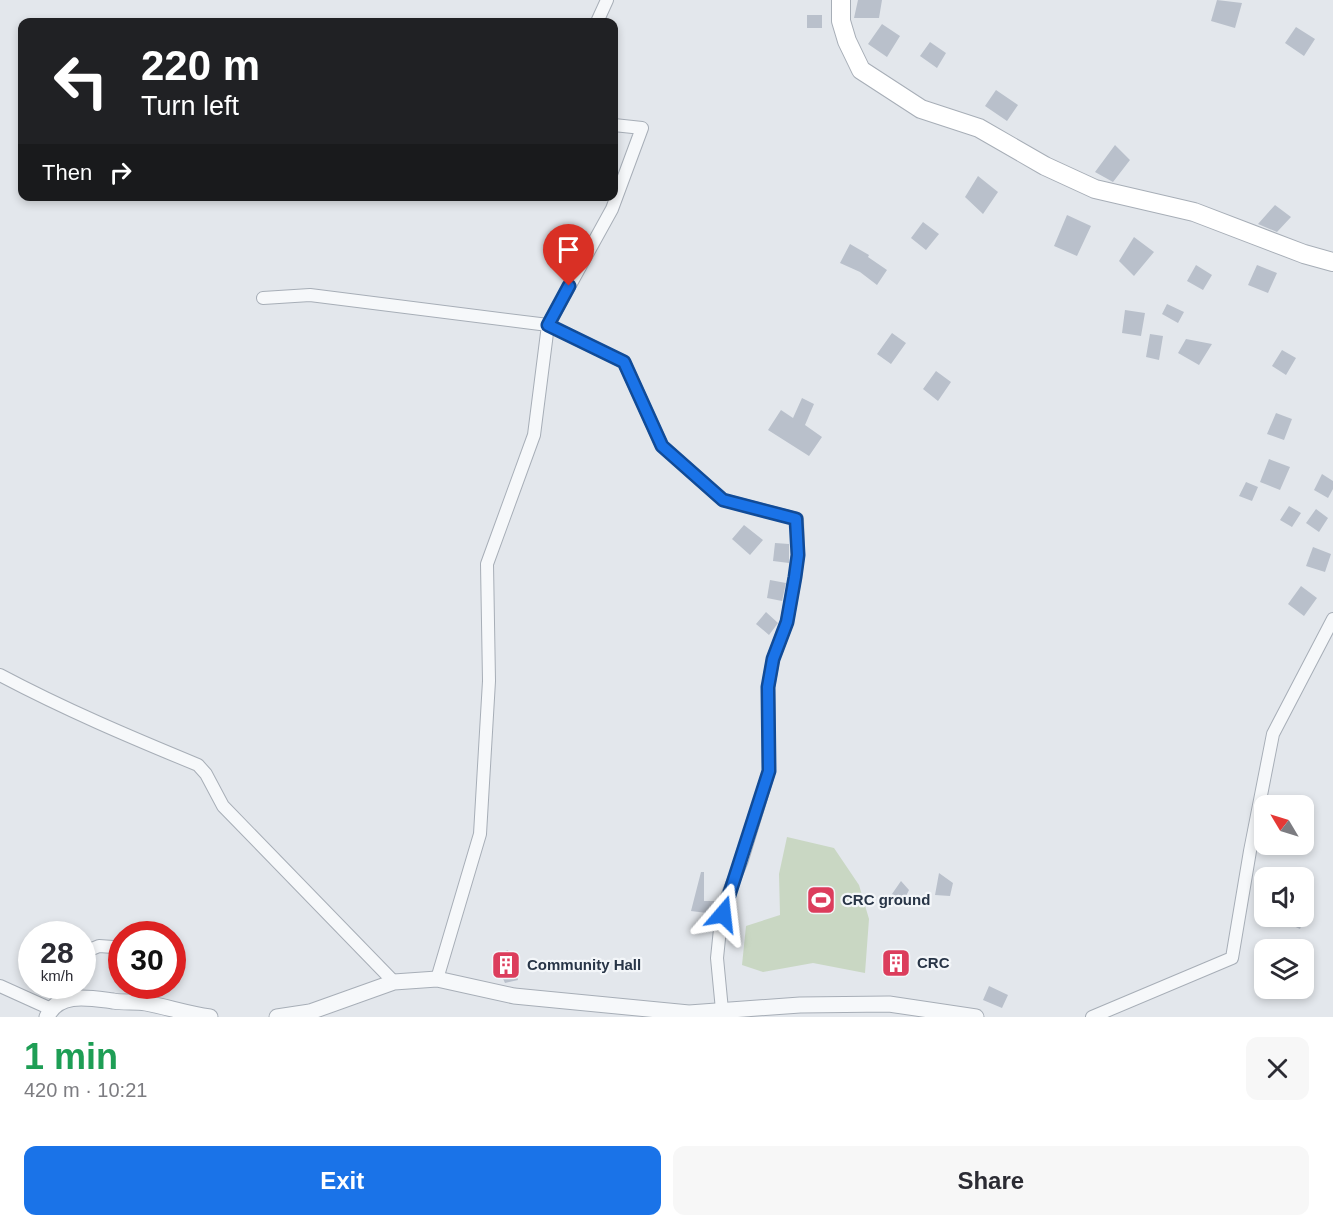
<!DOCTYPE html>
<html lang="en">
<head>
<meta charset="utf-8">
<style>
	body { margin:0; font-family:Arial,sans-serif; background:#f7f7f7; color:#2b2b33; height:100vh; display:flex; flex-direction:column; font-size:22px; white-space:nowrap }
	* { box-sizing:border-box; margin:0 }
	p { font-size:20px; color:#7c7c81 }
	.icon { flex:none; width:33px; height:33px; fill:none; stroke:currentColor; stroke-width:2; stroke-linecap:round; stroke-linejoin:round }
	.map { position:relative; height:1017px; overflow:hidden }
	.sheet { display:flex; flex-direction:column; background:#fff; flex:1 }
	.sheet>* { flex:none }
	.guide { position:absolute; left:18px; top:18px; width:600px; height:183px; border-radius:12px; box-shadow:0 3px 9px #0003; background:#202124; color:#fff; overflow:hidden }
	.needle { width:39px; rotate:308deg }
	.buttons { position:absolute; left:1254px; top:795px; display:grid; gap:12px }
	.buttons a { display:grid; place-items:center; width:60px; height:60px; border-radius:12px; background:#fff; box-shadow:0 3px 9px #0003; font-size:30px }
	.speed { position:absolute; left:18px; top:921px; display:flex; gap:12px; font-size:30px; font-weight:700; text-align:center }
	.speed>* { display:grid; place-content:center; width:78px; height:78px; border-radius:50%; background:#fff; box-shadow:0 3px 9px #0003; line-height:1 }
	.speed small { font-size:15px; font-weight:400 }
	.speed .limit { border:9px solid #d22; background:#fff; color:#111 }
	.pin { position:absolute; display:grid; place-items:center; width:51px; height:51px; color:#fff; margin:-62px -26px; border-radius:50% 50% 50% 0; rotate:-45deg; box-shadow:0 0 6px #0007 }
	.pin .icon { rotate:45deg }
	.me { position:absolute; width:66px; margin:-33px; rotate:17deg; stroke-linejoin:round; filter:drop-shadow(0 0 4px #0008) }
	.turn { display:flex; align-items:center; gap:21px; height:126px; padding:0 24px; font-size:27px }
	.turn .icon { width:78px; height:78px; stroke-width:2.5 }
	.turn b { display:block; font-size:42px; line-height:51px }
	.then { display:flex; align-items:center; height:57px; padding:0 24px; background:#0003; gap:12px; font-size:22px }
	.round { display:grid; place-items:center; flex:none; width:63px; height:63px; border-radius:12px; background:#f7f7f7 }
	.headline { display:flex; align-items:center; justify-content:space-between; height:102px; padding:0 24px }
	h1 { font-size:36px; font-weight:700; line-height:45px; color:#1e9e55 }
	.cta { display:flex; gap:12px; margin-top:auto; padding:12px 24px }
	.cta a { flex:1; height:69px; border-radius:12px; background:#1a73e8; color:#fff; font-size:24px; font-weight:700; line-height:69px; text-align:center }
	.cta a+a { background:#f7f7f7; color:#2b2b33 }
	.map>svg:first-child { display:block }
</style>
</head>
<body>
<div class="map">
<svg width="1333" height="1017" viewBox="0 0 1333 1017">
	<rect width="100%" height="100%" fill="#e3e7ec"/>
	<path fill="#c9d7c3" d="M787 837 834 848 859 885 869 919 865 973 813 963 763 972 742 965 746 926 780 915 779 874Z"/>
	<path fill="#b9c0cb" d="M858 0H882L879 18H854Z
		M1217 0 1242 3 1235 28 1211 21Z
		M807 15H822V28H807Z
		M882 24 900 36 887 57 868 44Z
		M1296 27 1315 39 1304 56 1285 43Z
		M930 42 946 53 937 68 920 56Z
		M996 90 1018 105 1007 121 985 106Z
		M1115 145 1130 160 1113 182 1095 172Z
		M978 176 998 192 983 214 965 197Z
		M1275 205 1291 217 1277 232 1258 224Z
		M1067 215 1091 226 1077 256 1054 246Z
		M923 222 939 234 926 250 911 238Z
		M1134 237 1154 252 1134 276 1119 261Z
		M850 244 869 255 868 257 887 270 877 285 860 272 840 263Z
		M1196 265 1212 275 1203 290 1187 281Z
		M1257 265 1277 273 1268 293 1248 285Z
		M1167 304 1184 312 1178 323 1162 314Z
		M1125 310 1145 313 1141 336 1122 333Z
		M892 333 906 343 891 364 877 354Z
		M1150 334 1163 336 1159 360 1146 357Z
		M1186 339 1212 344 1199 365 1178 353Z
		M1282 350 1296 358 1286 375 1272 366Z
		M936 371 951 382 938 401 923 389Z
		M802 398 814 404 805 425 822 437 809 456 768 430 781 410 793 418Z
		M1276 413 1292 419 1284 440 1267 434Z
		M1269 459 1290 467 1280 490 1260 482Z
		M1322 474 1333 481V489L1328 498 1314 490Z
		M1246 482 1258 487 1252 501 1239 496Z
		M1289 506 1301 513 1292 527 1280 520Z
		M1316 509 1328 518 1319 532 1306 523Z
		M744 525 763 540 750 555 732 539Z
		M775 543 789 544V563L773 561Z
		M1313 547 1331 554 1325 572 1306 566Z
		M770 580 786 583 782 601 767 598Z
		M1301 586 1317 598 1304 616 1288 604Z
		M766 612 778 623 769 635 756 624Z
		M701 872H704V901H716L715 914 691 911Z
		M939 873 953 883 950 896 935 895Z
		M901 881 909 890 903 902 892 894Z
		M1272 916H1305L1300 929Z
		M508 950 518 980 505 983 498 968 497 954Z
		M890 955H903V972H889Z
		M989 986 1008 995 1002 1008 983 1000Z"/>
	<g fill="none" stroke-linecap="round" stroke-linejoin="round">
		<g stroke="#a7aeb7" stroke-width="14">
			<path id="minor" d="M597 22 607 0
				M263 298 310 295 548 325 624 362 662 446 723 500 797 519 798 555 795 577 787 622 773 659 768 688 769 771 742 860 726 899 720 929 717 958 722 1010
				M0 675C64 709 130 737 198 765L206 774 223 806 394 982
				M82 953 99 946 113 947
				M437 979 480 834 489 681 487 564 534 435 548 325 612 209 642 128 614 125
				M0 986 51 1009
				M65 999 68 986
				M1092 1017 1232 958 1250 851 1273 734 1333 619"/>
		</g>
		<g stroke="#a7aeb7" stroke-width="17">
			<path id="tertiary" d="M47 1017C58 991 90 998 113 1001 124 1003 135 1001 146 1003 167 1007 188 1014 210 1017
				M277 1017 310 1012 394 982 437 979 514 996 689 1013 800 1005 889 1004 976 1017"/>
		</g>
		<g stroke="#a7aeb7" stroke-width="20">
			<path id="secondary" d="M841 0V21L847 41 861 70 921 109 979 128 1045 166 1095 189 1194 212 1304 254 1333 262"/>
		</g>
		<use href="#minor" stroke="#f6f8fa" stroke-width="12"/>
		<use href="#tertiary" stroke="#f6f8fa" stroke-width="15"/>
		<use href="#secondary" stroke="#fff" stroke-width="18"/>
	</g>
	<g fill="none" stroke-linecap="round" stroke-linejoin="round">
		<g stroke="#114b97" stroke-width="15">
			<path id="route" d="M569 286 548 325 624 362 662 446 723 500 796 519 798 555 795 577 787 622 773 659 768 687 769 771 723 914"/>
		</g>
		<use href="#route" stroke="#1a73e8" stroke-width="10"/>
	</g>
	<defs>
		<g id="stadium-square" transform="scale(1.5)"><rect x="-9" y="-9" width="18" height="18" rx="4" fill="#dc3d5c" stroke="#f3f6f9"/><path d="M0-5a6.5 5 0 1 0 0 10a6.5 5 0 1 0 0-10ZM-3.5-1.8h7v3.6h-7Z" fill="#fff"/></g>
		<g id="building-square" transform="scale(1.5)"><rect x="-9" y="-9" width="18" height="18" rx="4" fill="#dc3d5c" stroke="#f3f6f9"/><path d="M-4-6H4V6H1V3H-1V6H-4ZM-2.5-4.3h1.7v1.8h-1.7ZM.8-4.3h1.7v1.8H.8ZM-2.5-1h1.7V.8h-1.7ZM.8-1h1.7V.8H.8Z" fill="#fff"/></g>
	</defs>
	<g fill-rule="evenodd">
		<use href="#stadium-square" x="821" y="900"/>
		<use href="#building-square" x="896" y="963"/>
		<use href="#building-square" x="506" y="965"/>
	</g>
	<g text-anchor="middle" stroke-width="4.5" stroke-linejoin="round" paint-order="stroke">
		<g font-size="15" font-weight="bold" fill="#283547" stroke="#f3f6f9" text-anchor="start">
			<text x="842" y="905">CRC ground</text>
			<text x="917" y="968">CRC</text>
			<text x="527" y="970">Community Hall</text>
		</g>
	</g>
</svg>
<div class="buttons">
<a><svg class="needle" viewBox="-14 -14 28 28"><path d="M0-13l5 13h-10z" fill="#e53935"/><path d="M0 13l5-13h-10z" fill="#7c7c81"/></svg></a>
<a><svg class="icon" aria-label="sound" viewBox="0 0 24 24"><path d="M4 9h4l5-4v14l-5-4H4zM17 9q2 3 0 6"/></svg></a>
<a><svg class="icon" aria-label="layers" viewBox="0 0 24 24"><path d="M12 4l9 5-9 5-9-5zM3 14l9 5 9-5"/></svg></a>
</div>
<div class="speed"><div>28<small>km/h</small></div><div class="limit">30</div></div>
<div class="pin" style="left:569px;top:286px;background:#d93025"><svg class="icon" aria-label="arrive" viewBox="0 0 24 24"><path d="M6 21V4h12l-3 4 3 4H6"/></svg></div>
<svg class="me" style="left:723px;top:914px" viewBox="-20 -20 40 40"><path d="M0-17L14 15 0 8-14 15z" fill="#1a73e8" stroke="#fff" stroke-width="4"/></svg>
<div class="guide">
<div class="turn"><svg class="icon" aria-label="left" viewBox="0 0 24 24"><path d="M17 20v-9H6M10 6l-5 5 5 5"/></svg><div><b>220 m</b>Turn left</div></div>
<div class="then">Then<svg class="icon" aria-label="right" viewBox="0 0 24 24"><path d="M7 20v-9h11M14 6l5 5-5 5"/></svg></div>
</div>
</div>
<section class="sheet">
<div class="headline"><div><h1>1 min</h1><p>420 m · 10:21</p></div><a class="round"><svg class="icon" aria-label="close" viewBox="0 0 24 24"><path d="M6 6l12 12M18 6L6 18"/></svg></a></div>
<div class="cta"><a>Exit</a><a>Share</a></div>
</section>
</body>
</html>
